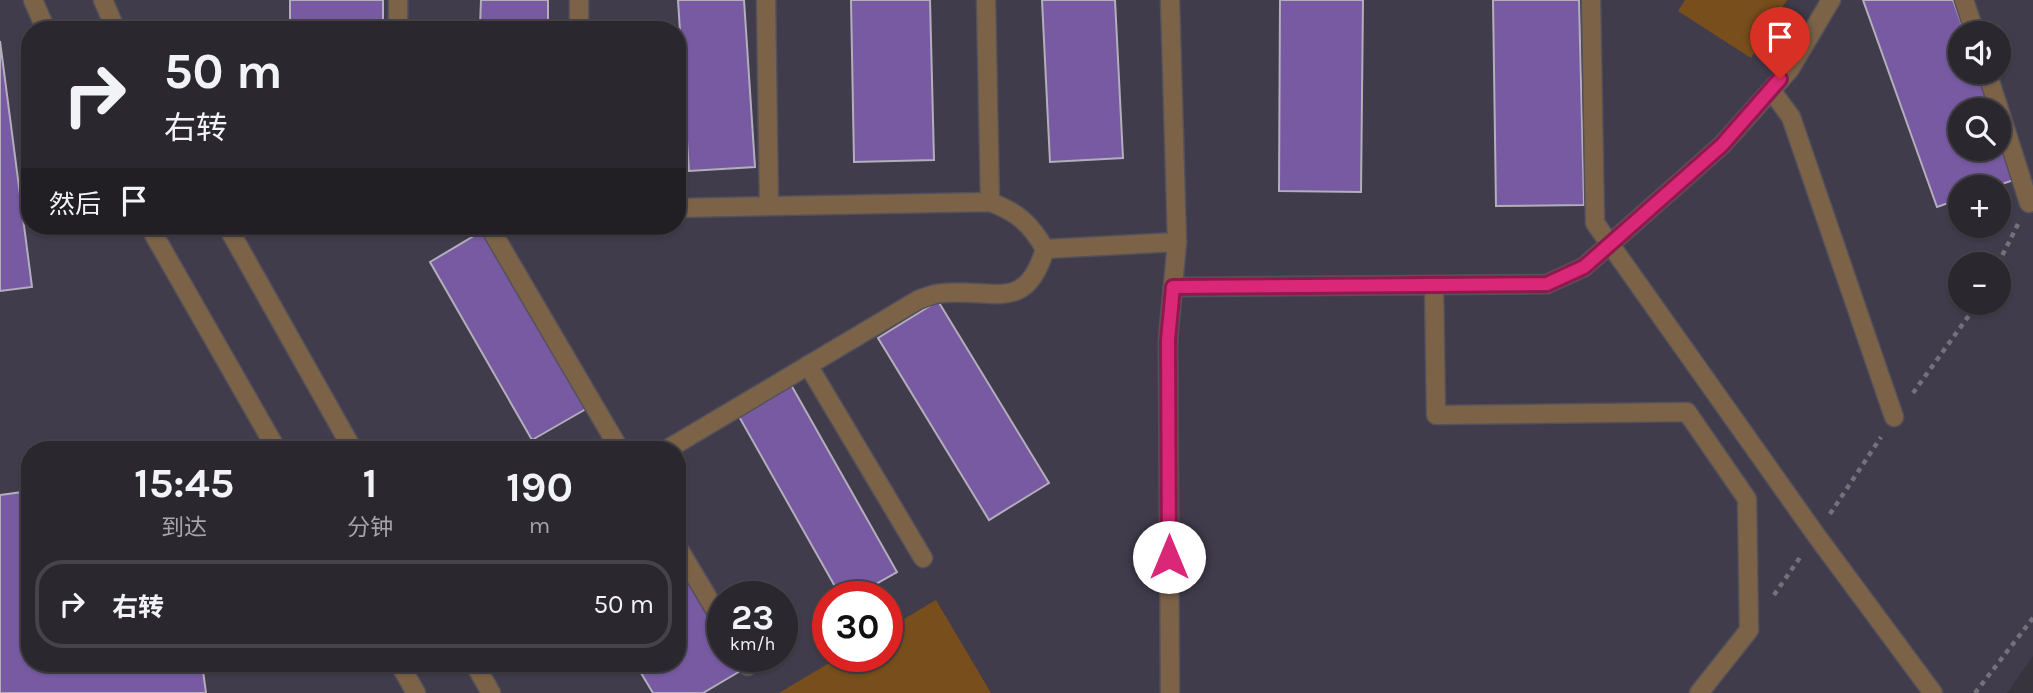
<!DOCTYPE html>
<html lang="zh">
<head>
<meta charset="utf-8">
<style>
	body { margin:0; font-family:Karla,"Noto Sans SC",sans-serif; background:#322f36; color:#f1f3f6; height:100vh; display:flex; flex-direction:column; font-size:26px; white-space:nowrap }
	* { box-sizing:border-box; margin:0 }
	p { font-size:23px; color:#a5a5aa }
	.icon { flex:none; width:38px; height:38px; fill:none; stroke:currentColor; stroke-width:2; stroke-linecap:round; stroke-linejoin:round }
	.map { position:relative; flex:1; overflow:hidden }
	.drawer { position:absolute; left:21px; top:441px; width:665px; height:231px; display:flex; flex-direction:column; background:#2a272e; border-radius:28px; box-shadow:0 2px 5px #0004,0 0 0 2px #46444a }
	.drawer>* { flex:none }
	.banner { position:absolute; left:21px; top:21px; width:665px; height:214px; border-radius:28px; box-shadow:0 2px 5px #0004,0 0 0 2px #46444a; background:#2a272e; color:#f1f3f6; overflow:hidden }
	.buttons { position:absolute; left:1948px; top:21px; display:grid; gap:14px }
	.buttons a { display:grid; place-items:center; width:63px; height:63px; border-radius:50%; background:#2a272e; box-shadow:0 2px 5px #0004,0 0 0 2px #46444a; font-size:35px }
	.speed { position:absolute; left:707px; top:581px; display:flex; gap:14px; font-size:35px; font-weight:700; text-align:center }
	.speed>* { display:grid; place-content:center; width:91px; height:91px; border-radius:50%; background:#2a272e; box-shadow:0 2px 5px #0004,0 0 0 2px #46444a; line-height:1 }
	.speed small { font-size:18px; font-weight:400 }
	.speed .limit { border:10px solid #d22; background:#fff; color:#111 }
	.pin { position:absolute; display:grid; place-items:center; width:60px; height:60px; color:#fff; margin:-72px -30px; border-radius:50% 50% 50% 0; rotate:-45deg; box-shadow:0 0 7px #0007 }
	.pin .icon { rotate:45deg }
	.me { position:absolute; width:77px; margin:-38px; rotate:0deg; stroke-linejoin:round; filter:drop-shadow(0 0 5px #0008) }
	.turn { display:flex; align-items:center; gap:24px; height:147px; padding:0 28px; font-size:32px }
	.turn .icon { width:91px; height:91px; stroke-width:2.5 }
	.turn b { display:block; font-size:49px; line-height:60px }
	.then { display:flex; align-items:center; height:66px; padding:0 28px; background:#0003; gap:14px; font-size:26px }
	.eta { display:flex; justify-content:space-evenly; align-items:center; height:119px; text-align:center }
	.eta b { font-size:42px; font-weight:700; line-height:49px }
	ul { padding:0; list-style:none }
	li { display:flex; align-items:center; gap:21px; height:88px; margin:0 14px 10px; padding:0 14px; border:4px solid #46444a; border-radius:28px }
	li div { flex:1 }
	li b { display:block; font-size:26px }
	li em { font-style:normal }
	.map>svg:first-child { display:block }
</style>
</head>
<body>
<div class="map">
<svg width="2033" height="693" viewBox="0 0 2033 693">
	<rect width="100%" height="100%" fill="#38343e"/>
	<path fill="#413c4c" fill-rule="evenodd" d="M0 0H2033V656L2007 693H0ZM30 30H677V226H30ZM1960 33H1998V72H1960ZM1960 110H1998V149H1960ZM1960 187H1998V226H1960ZM1960 264H1998V303H1960ZM30 450H677V663H30ZM723 597H782V656H723ZM828 597H887V656H828Z"/>
	<path fill="#784f1c" d="M1685 0H1787L1751 58 1678 11Z
		M936 600 991 693H779L841 656H887V629Z"/>
	<path fill="#775aa2" stroke="#b2aeba" stroke-width="2" d="M290 0H383V30H290Z
		M481 0H548V30L480 27Z
		M678 0H744L755 167 689 171Z
		M851 0H930L934 160 854 162Z
		M1042 0H1115L1123 158 1050 162Z
		M1280 0H1363L1361 192 1279 191Z
		M1493 0H1579L1584 205 1496 206Z
		M1863 0H1953L1965 33H1960V72H1979L1992 110H1960V149H1998V128L2017 179 1993 187H1960V199L1937 207Z
		M0 41 32 287 0 291Z
		M484 230 586 409 532 440 430 262Z
		M938 301 1049 483 989 520 878 338Z
		M790 383 897 572 853 597H841L737 413Z
		M30 491V663H202L206 693H0V495Z
		M677 562 723 638V656H734L742 670 703 693H653L635 663H677Z"/>
	<g fill="none" stroke-linecap="round" stroke-linejoin="round">
		<g stroke="#54515a" stroke-width="21">
			<path id="service" d="M33 0 46 30
				M579 0V30
				M766 0 769 206
				M986 0 990 202
				M1591 0 1595 223 1816 535 1933 693
				M1964 0 1975 33
				M398 30V0
				M1987 72 2029 203
				M1771 90 1791 117 1894 417
				M149 226 277 450
				M495 226 494 235 620 450
				M1045 249 1177 242
				M1434 285 1436 415 1687 412 1747 499 1749 630 1699 693
				M1173 287 1547 284 1584 267 1722 145 1790 69 1831 0
				M808 365 923 558
				M666 450 918 300C926 297 935 293 944 293 993 288 1026 314 1045 249 1030 223 1017 212 990 202L677 208
				M677 546 723 623
				M742 656 748 666
				M399 663 416 693"/>
		</g>
		<g stroke="#54515a" stroke-width="21">
			<path id="minor" d="M103 0 116 30
				M227 226 353 450
				M474 663 491 693
				M1170 693 1168 340 1177 242 1170 0"/>
		</g>
		<path stroke="#74717a" stroke-width="4.5" stroke-dasharray="5 5" stroke-linecap="butt" d="M1998 264 2018 224
			M1913 393 1978 303
			M1830 514 1881 437
			M1774 595 1801 556
			M1975 693 2033 618"/>
		<use href="#service" stroke="#7c6348" stroke-width="18"/>
		<use href="#minor" stroke="#7c6348" stroke-width="18"/>
	</g>
	<g fill="none" stroke-linecap="round" stroke-linejoin="round">
		<g stroke="#8e194d" stroke-width="18">
			<path id="route" d="M1169 557 1168 340 1173 287 1547 284 1584 267 1609 245 1722 145 1780 79"/>
		</g>
		<use href="#route" stroke="#db2777" stroke-width="12"/>
	</g>
</svg>
<div class="buttons">
<a><svg class="icon" aria-label="sound" viewBox="0 0 24 24"><path d="M4 9h4l5-4v14l-5-4H4zM17 9q2 3 0 6"/></svg></a>
<a><svg class="icon" aria-label="search" viewBox="0 0 24 24"><circle cx="10" cy="10" r="6"/><path d="M15 15l6 6"/></svg></a>
<a>+</a>
<a>−</a>
</div>
<div class="speed"><div>23<small>km/h</small></div><div class="limit">30</div></div>
<div class="pin" style="left:1780px;top:79px;background:#d93025"><svg class="icon" aria-label="arrive" viewBox="0 0 24 24"><path d="M6 21V4h12l-3 4 3 4H6"/></svg></div>
<svg class="me" style="left:1169px;top:557px" viewBox="-20 -20 40 40"><circle r="19" fill="#fff"/><path d="M0-13L10 11 0 6-10 11z" fill="#db2777"/></svg>
<div class="banner">
<div class="turn"><svg class="icon" aria-label="right" viewBox="0 0 24 24"><path d="M7 20v-9h11M14 6l5 5-5 5"/></svg><div><b>50 m</b>右转</div></div>
<div class="then">然后<svg class="icon" aria-label="arrive" viewBox="0 0 24 24"><path d="M6 21V4h12l-3 4 3 4H6"/></svg></div>
</div>
<section class="drawer">
<div class="eta">
<div><b>15:45</b><p>到达</p></div>
<div><b>1</b><p>分钟</p></div>
<div><b>190</b><p>m</p></div>
</div>
<ul>
<li><svg class="icon" aria-label="right" viewBox="0 0 24 24"><path d="M7 20v-9h11M14 6l5 5-5 5"/></svg><div><b>右转</b></div><em>50 m</em></li>
</ul>
</section>
</div>
</body>
</html>
